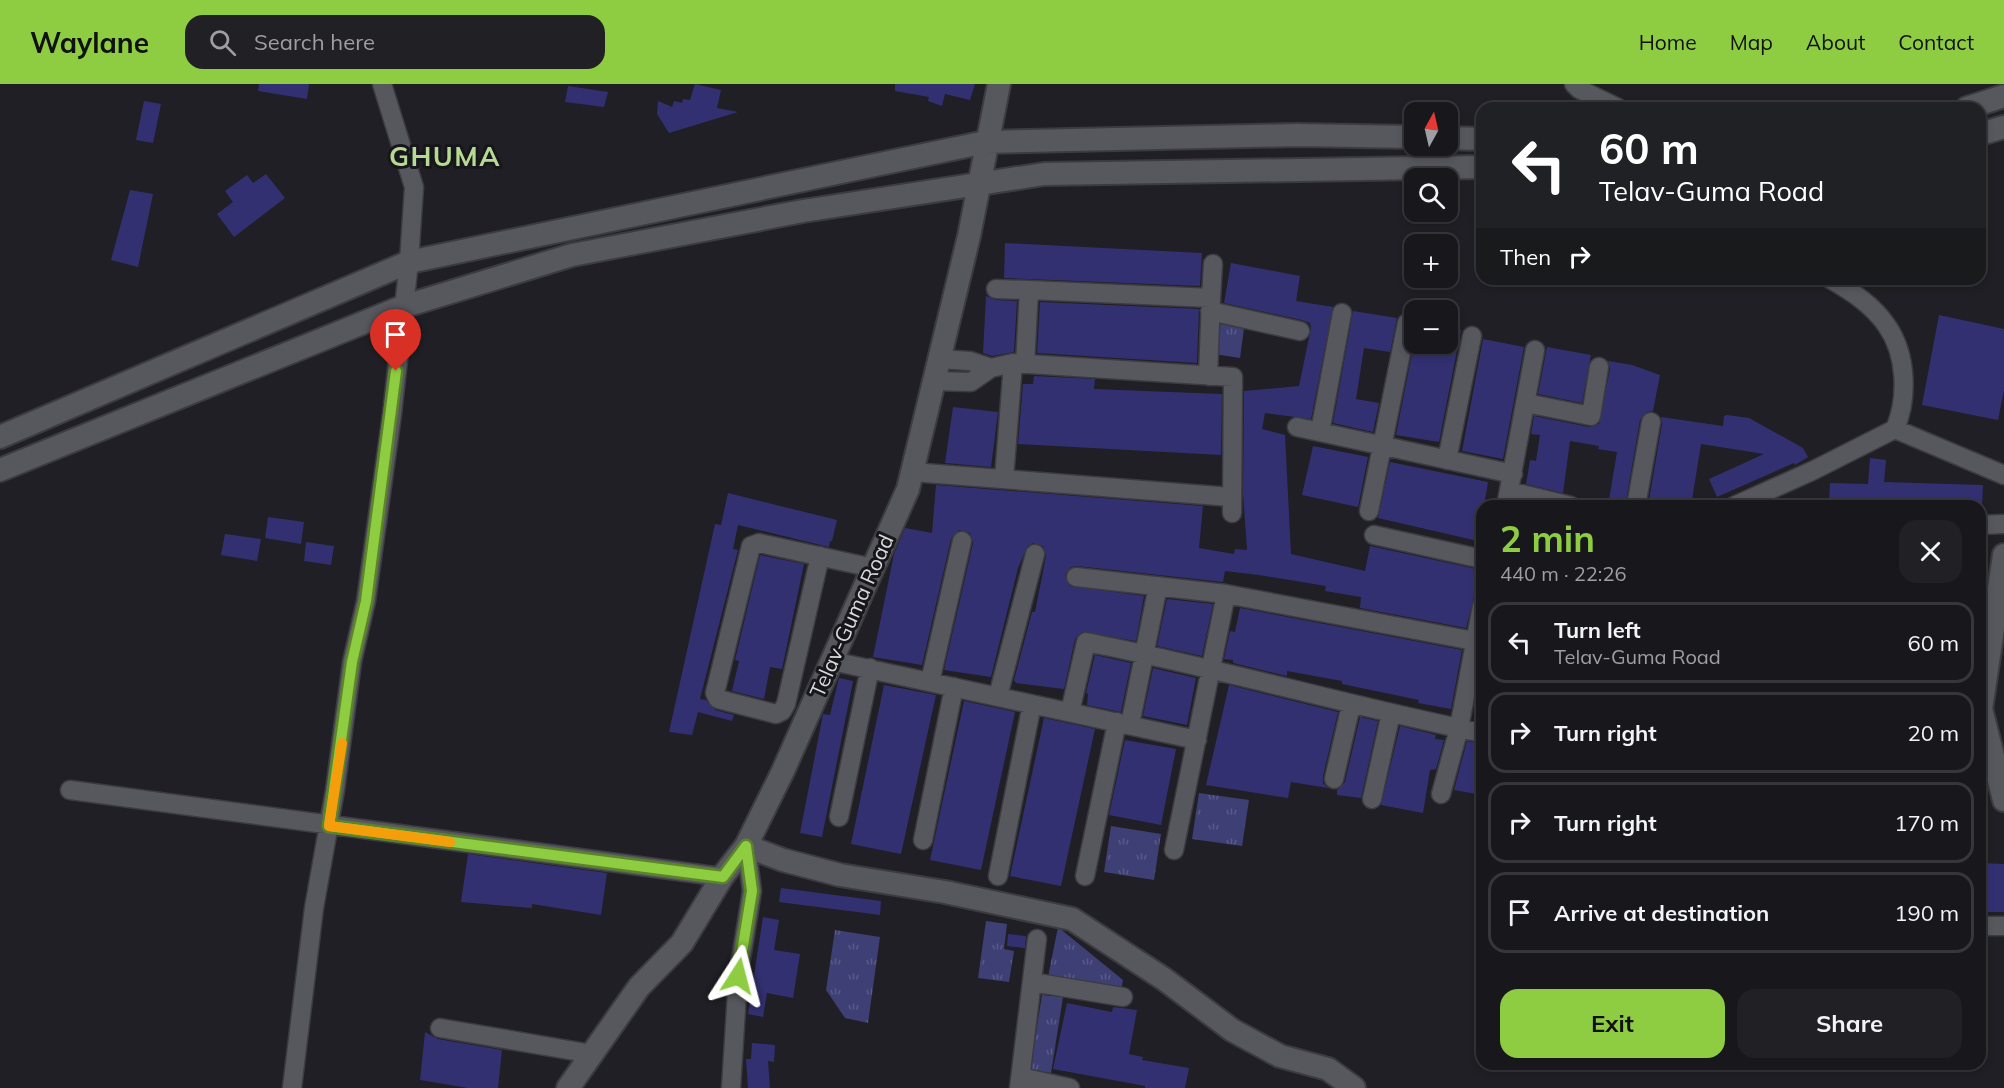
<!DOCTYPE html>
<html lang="en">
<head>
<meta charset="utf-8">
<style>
	body { margin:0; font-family:Mulish,sans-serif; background:#202025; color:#f1f3f6; height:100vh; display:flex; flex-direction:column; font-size:22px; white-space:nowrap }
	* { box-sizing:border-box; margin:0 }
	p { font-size:20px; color:#9e9fa3 }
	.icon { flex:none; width:33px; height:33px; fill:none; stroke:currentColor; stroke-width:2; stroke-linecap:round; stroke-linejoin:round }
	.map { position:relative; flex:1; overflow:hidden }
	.details { position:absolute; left:1476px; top:416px; width:510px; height:570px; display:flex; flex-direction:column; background:#17171c; border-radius:18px; box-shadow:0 3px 9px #0003,0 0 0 2px #36363b }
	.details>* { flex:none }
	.hud { position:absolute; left:1476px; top:18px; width:510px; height:183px; border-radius:18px; box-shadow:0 3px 9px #0003,0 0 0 2px #36363b; background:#202124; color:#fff; overflow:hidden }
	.needle { width:39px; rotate:8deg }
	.tools { position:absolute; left:1404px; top:18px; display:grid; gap:12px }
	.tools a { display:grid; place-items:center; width:54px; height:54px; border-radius:12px; background:#17171c; box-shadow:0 3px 9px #0003,0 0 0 2px #36363b; font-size:30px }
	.pin { position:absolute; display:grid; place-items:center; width:51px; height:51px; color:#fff; margin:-62px -26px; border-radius:50% 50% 50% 0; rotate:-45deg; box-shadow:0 0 6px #0007 }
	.pin .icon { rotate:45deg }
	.me { position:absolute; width:66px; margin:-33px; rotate:9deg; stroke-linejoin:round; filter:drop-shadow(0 0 4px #0008) }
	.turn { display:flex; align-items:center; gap:21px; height:126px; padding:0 24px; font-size:27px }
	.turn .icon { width:78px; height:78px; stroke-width:2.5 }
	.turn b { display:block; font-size:42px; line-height:51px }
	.then { display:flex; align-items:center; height:57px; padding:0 24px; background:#0003; gap:12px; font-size:22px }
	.round { display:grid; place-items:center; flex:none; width:63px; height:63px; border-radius:18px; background:#202025 }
	.summary { display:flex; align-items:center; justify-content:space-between; height:102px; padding:0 24px }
	h1 { font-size:36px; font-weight:700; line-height:45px; color:#8ecd42 }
	.action { display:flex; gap:12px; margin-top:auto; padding:12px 24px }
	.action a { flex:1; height:69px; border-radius:18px; background:#8ecd42; color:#111; font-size:24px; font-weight:700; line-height:69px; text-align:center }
	.action a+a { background:#202025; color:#f1f3f6 }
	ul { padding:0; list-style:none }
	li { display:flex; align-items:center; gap:18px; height:81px; margin:0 12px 9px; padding:0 12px; border:3px solid #36363b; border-radius:18px }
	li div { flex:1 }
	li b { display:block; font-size:22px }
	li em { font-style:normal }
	header { display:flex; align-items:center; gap:36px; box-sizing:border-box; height:84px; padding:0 30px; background:#8ecd42; color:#111 }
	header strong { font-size:28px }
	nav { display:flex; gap:33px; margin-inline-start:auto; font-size:21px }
	.search { width:420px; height:54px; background:#202025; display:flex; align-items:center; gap:15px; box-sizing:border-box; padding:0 21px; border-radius:18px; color:#9e9fa3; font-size:22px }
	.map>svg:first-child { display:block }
</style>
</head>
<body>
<header>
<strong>Waylane</strong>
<div class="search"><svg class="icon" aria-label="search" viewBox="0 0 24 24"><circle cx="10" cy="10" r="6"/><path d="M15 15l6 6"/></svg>Search here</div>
<nav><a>Home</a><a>Map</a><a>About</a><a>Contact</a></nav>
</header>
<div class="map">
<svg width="2004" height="1004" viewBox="0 0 2004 1004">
	<defs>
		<pattern id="grass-tufts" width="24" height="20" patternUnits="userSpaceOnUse" patternTransform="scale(1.5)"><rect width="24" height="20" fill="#3e3f74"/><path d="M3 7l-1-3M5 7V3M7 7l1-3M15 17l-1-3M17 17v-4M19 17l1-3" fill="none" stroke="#595a87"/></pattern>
	</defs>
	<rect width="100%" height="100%" fill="#1f1f25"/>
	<path fill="url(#grass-tufts)" d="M1218 234 1245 237 1240 274 1214 270Z
		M1199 709 1249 716 1242 762 1192 755Z
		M1111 742 1161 750 1154 796 1104 788Z
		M986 837 1007 840 1004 865 1014 867 1009 898 978 894Z
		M1058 843 1123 896 1121 907 1048 893Z
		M835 846 880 853 868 939 845 934 826 906Z
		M1042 911 1063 913 1051 989 1030 986Z"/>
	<path fill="#333072" d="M259 0H309L307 15 258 7Z
		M695 0 721 6 717 24 738 28 669 49 657 30 658 17 672 23 674 17 682 19 683 15 690 16Z
		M895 0H975L970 16 945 10 942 22 928 17 929 13 895 7Z
		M568 2 608 8 604 23 565 18Z
		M144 17 161 20 153 59 136 56Z
		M266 90 285 114 234 153 217 130 233 118 225 107 247 91 253 99Z
		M130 106 153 110 138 183 111 176Z
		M1005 159 1202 169 1200 202 1004 194Z
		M1231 179 1300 192 1296 217 1333 223 1311 335 1265 329 1262 345 1285 351 1291 470 1365 487 1370 462 1481 486 1466 544 1360 524 1361 513 1325 507 1326 502 1259 491 1225 487 1223 498 1077 482 1071 483 1065 491 1070 502 1144 512 1136 557 1082 548 1075 555 1064 605 1016 599 1014 596 1032 528H1035L1046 472 1043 462 1033 459 1027 463 1018 484 991 593 944 586 973 459 970 449 959 446 951 455 922 581 873 573 894 470 905 444 932 449 936 401 1203 422 1199 464 1234 470 1235 465 1247 466 1243 409 1244 307 1299 302 1311 244 1310 239 1302 236 1224 219Z
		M986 212 995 216 1017 217 1014 268 992 272 983 269Z
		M1040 218 1199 225 1197 279 1037 269Z
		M1353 227 1397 234 1390 268 1364 264 1356 315 1379 319 1373 348 1333 339Z
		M1939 231 2004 245V306L1998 336 1922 321Z
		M1448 244 1461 246 1439 358 1396 351 1414 259 1448 260Z
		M1483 255 1524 263 1503 375 1462 367Z
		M1547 263 1591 271 1582 319 1538 310Z
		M1608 277 1632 281 1660 291 1653 327 1647 328 1640 336 1625 422H1608L1617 368 1598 365 1599 362 1570 357 1563 409 1526 400 1530 376 1536 377 1540 351 1531 350 1534 332 1589 343 1599 340 1610 285Z
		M1034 292 1095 295 1094 305 1222 310 1221 371 1018 360 1023 300H1033Z
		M953 323 998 328 991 383 945 379Z
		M1727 331 1749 334 1803 364 1808 373 1795 381 1794 379 1717 413 1709 395 1764 370 1701 360 1691 422 1666 419 1665 422H1648L1662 340 1661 333 1723 342 1724 332Z
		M1313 362 1368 373 1358 423 1302 411Z
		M1870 374 1886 376 1884 398 1983 401 1982 422 1829 419 1830 399 1868 400Z
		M1390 378 1488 398 1484 422H1482V458L1378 434Z
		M728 409 837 436 832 457H830L829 463 738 441 733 465 738 466 700 615 706 616 715 626 734 631 732 637 698 628 692 651 669 648 715 440 721 441Z
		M268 433 304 438 301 460 265 454Z
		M225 450 261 455 257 477 221 471Z
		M306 458 334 462 331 481 304 477Z
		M760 471 804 480 782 585 770 583 764 615 732 607 739 577 735 576Z
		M1167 515 1213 520 1202 572 1157 562Z
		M1240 524 1462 566 1451 625 1418 619 1419 616 1342 600V597L1287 587V592L1233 579V576L1224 575 1230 547 1235 548Z
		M1095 571 1131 579 1121 628 1087 621 1088 610 1086 609Z
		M1153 584 1196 594 1187 641 1143 632Z
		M839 594 853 597 822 753 800 749 823 630 830 631Z
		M884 601 936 611 901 770 851 760Z
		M1229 601 1338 628 1323 692V699L1328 704 1291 698 1288 714 1206 701Z
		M964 617 1015 628 981 786 930 776Z
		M1360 633 1378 637 1361 714 1337 711V706L1345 698Z
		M1044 634 1095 645 1061 802 1010 792Z
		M1400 642 1436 651 1435 655 1444 656 1436 685 1430 686 1423 729 1381 721Z
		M1125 656 1176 665 1161 741 1109 731Z
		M1467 657 1482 660V711L1454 706Z
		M468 770 607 789 601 831 532 820V824L461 818Z
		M1980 779 2004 780V828H1980Z
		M781 804 881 817 880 831 779 818Z
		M763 833 779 836 774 866 800 870 793 914 767 909 763 933 748 930Z
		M1008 850 1026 852 1025 864 1007 862Z
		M1067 919 1112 928 1113 923 1137 926 1129 970 1143 973 1142 976 1189 984 1185 1004H1145V1002L1053 985Z
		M425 948 438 955 502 966 498 1004H468L420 996Z
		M752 959 775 961 774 978 768 977 770 1004H748L746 975H751Z"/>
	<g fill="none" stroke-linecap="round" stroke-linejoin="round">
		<g stroke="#3b3b40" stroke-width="21">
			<path id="minor" d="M1574 0 1579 5 1618 24
				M1830 195C1851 207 1873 221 1887 242 1907 271 1908 314 1895 345L2004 391
				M996 205 1029 206
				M1211 214 1213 180
				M1210 227 1300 247
				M939 275 970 277 991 284
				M1025 280 1029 206 1211 214 1208 292
				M934 297 971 298 991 284 1013 279 1233 293 1232 429
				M1526 319 1591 332 1599 283
				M1297 343 1513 390
				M1320 348 1342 229
				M1447 376 1472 252
				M912 388 1231 413
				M1004 395 1013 279
				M1509 407 1571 422
				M1506 422 1535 266
				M1636 422 1651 338
				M1734 422 1812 387 1895 345
				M1369 427 1407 239
				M1980 441 2004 440
				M1374 451 1482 475
				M820 472 786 620 782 627 776 630 718 615 715 609 751 462 759 459 873 484
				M1076 493 1226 510 1174 766
				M1226 510 1474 557
				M832 577 1197 656
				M930 598 962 457
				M998 612 1035 470
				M1070 628 1086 558C1219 584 1349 622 1482 649
				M1130 641 1158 502
				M1334 695 1351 621
				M70 706 722 793
				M1441 710 1459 644 1482 522
				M1372 715 1391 629
				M839 733 870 584
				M923 756 954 603
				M998 792 1032 620
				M1085 792 1117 638
				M1980 842H2004
				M1032 898 1123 913
				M440 944 592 970
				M1021 993 1070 1004
				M292 1004 314 824 335 706 352 578 366 517 392 330 409 178 414 103 382 0
				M731 1004 738 893 752 807 746 762
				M1019 1004 1037 855"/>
		</g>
		<g stroke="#3b3b40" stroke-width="26">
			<path id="tertiary" d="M1967 24 2004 12
				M1980 50 2004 43
				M1448 54 1482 55
				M0 353 409 178 986 58 1298 51 1414 53
				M0 386 402 223 572 171 803 127 1044 90 1482 83
				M2004 471 1981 625 2004 716
				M746 762 783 776 840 791 945 808 1072 835 1164 895 1232 946 1280 972 1328 985 1354 1004
				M568 1004 639 903 682 859 722 793 746 762 783 687 908 405 969 152 999 0"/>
		</g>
		<use href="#minor" stroke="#57585e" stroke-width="18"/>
		<use href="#tertiary" stroke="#57585e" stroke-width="22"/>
	</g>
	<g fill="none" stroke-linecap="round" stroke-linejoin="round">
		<g stroke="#5c852b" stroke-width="15">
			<path id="route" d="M396 287 366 517 352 578 329 742 723 793 746 762 752 807 738 892"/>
		</g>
		<use href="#route" stroke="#8ecd42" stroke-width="10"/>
		<path stroke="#f59e0b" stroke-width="10" d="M342 659 329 742 450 758"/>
	</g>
	<g text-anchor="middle" stroke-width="6" stroke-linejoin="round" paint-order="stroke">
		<g font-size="21" fill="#dadade" stroke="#16161b">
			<text transform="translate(852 532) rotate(-66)" y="7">Telav-Guma Road</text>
		</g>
		<g font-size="27" font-weight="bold" letter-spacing="1.5" fill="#b6da94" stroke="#16161b">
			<text x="445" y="82">GHUMA</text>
		</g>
	</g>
</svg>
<div class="tools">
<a><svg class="needle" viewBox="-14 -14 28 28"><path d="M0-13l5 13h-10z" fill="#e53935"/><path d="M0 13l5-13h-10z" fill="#9e9fa3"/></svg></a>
<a><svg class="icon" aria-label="search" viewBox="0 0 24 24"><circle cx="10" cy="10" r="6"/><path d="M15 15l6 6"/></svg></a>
<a>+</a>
<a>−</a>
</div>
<div class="pin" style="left:396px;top:287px;background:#d93025"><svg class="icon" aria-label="arrive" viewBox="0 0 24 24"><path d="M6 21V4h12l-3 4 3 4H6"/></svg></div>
<svg class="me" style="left:738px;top:892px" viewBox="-20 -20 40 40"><path d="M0-17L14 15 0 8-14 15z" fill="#8ecd42" stroke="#fff" stroke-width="4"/></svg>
<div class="hud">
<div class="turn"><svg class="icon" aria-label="left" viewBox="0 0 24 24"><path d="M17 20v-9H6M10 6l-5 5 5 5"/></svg><div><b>60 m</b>Telav-Guma Road</div></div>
<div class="then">Then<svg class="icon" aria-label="right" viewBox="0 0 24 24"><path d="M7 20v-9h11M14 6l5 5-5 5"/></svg></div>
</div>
<section class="details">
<div class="summary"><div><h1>2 min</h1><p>440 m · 22:26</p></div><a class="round"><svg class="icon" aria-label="close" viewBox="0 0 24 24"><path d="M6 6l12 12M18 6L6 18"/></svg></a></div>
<ul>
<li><svg class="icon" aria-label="left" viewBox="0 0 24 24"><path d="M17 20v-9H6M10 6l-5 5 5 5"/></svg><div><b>Turn left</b><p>Telav-Guma Road</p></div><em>60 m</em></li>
<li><svg class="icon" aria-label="right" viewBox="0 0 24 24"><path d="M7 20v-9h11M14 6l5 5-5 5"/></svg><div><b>Turn right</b></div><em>20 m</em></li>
<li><svg class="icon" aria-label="right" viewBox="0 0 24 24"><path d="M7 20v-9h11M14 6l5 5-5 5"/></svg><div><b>Turn right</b></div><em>170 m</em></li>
<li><svg class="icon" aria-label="arrive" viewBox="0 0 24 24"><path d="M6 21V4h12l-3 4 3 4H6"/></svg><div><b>Arrive at destination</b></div><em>190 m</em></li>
</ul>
<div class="action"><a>Exit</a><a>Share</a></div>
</section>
</div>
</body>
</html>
